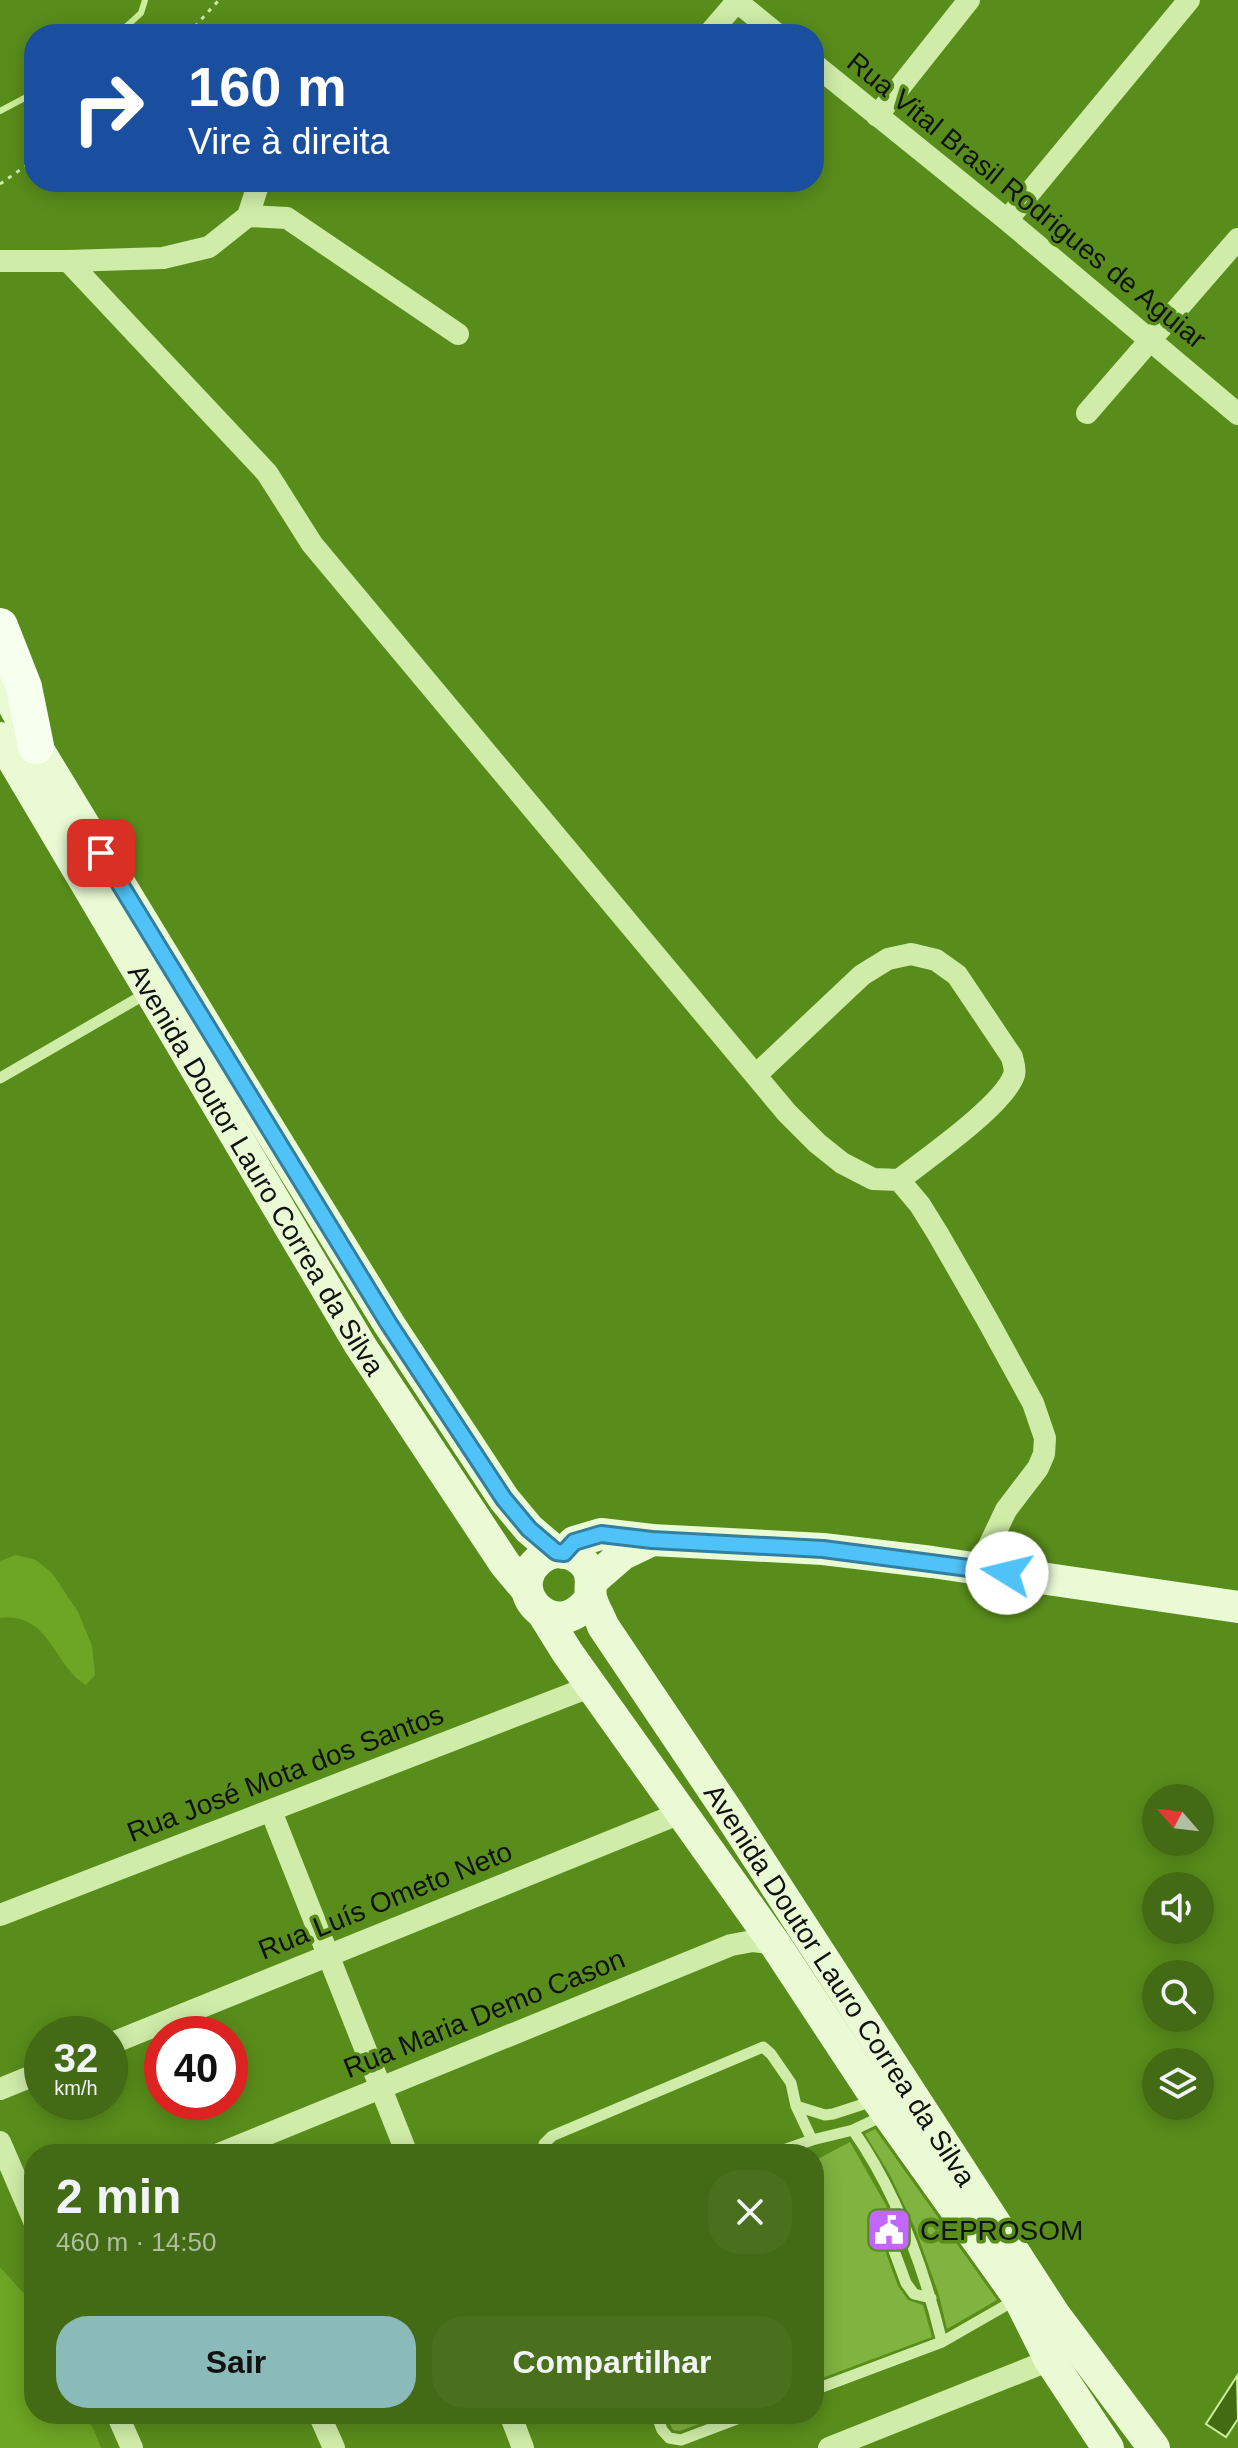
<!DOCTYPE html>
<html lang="pt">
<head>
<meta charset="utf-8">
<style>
	body { margin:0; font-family:Helvetica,sans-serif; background:#4a6f1d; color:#f1f3f6; height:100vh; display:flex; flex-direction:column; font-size:30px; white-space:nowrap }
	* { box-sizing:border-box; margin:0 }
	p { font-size:26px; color:#afbfa0 }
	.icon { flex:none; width:44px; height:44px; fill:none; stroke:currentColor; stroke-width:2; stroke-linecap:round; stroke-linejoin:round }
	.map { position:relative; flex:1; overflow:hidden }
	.side { position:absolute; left:24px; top:2144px; width:800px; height:280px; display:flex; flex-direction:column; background:#436a14; border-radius:32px; box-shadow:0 4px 20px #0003 }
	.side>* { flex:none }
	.top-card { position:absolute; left:24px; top:24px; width:800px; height:168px; border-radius:32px; box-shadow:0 4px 20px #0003; background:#1a4fa0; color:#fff; overflow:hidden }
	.needle { width:52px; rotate:298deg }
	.buttons { position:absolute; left:1142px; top:1784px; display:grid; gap:16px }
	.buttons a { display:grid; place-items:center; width:72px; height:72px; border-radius:50%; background:#436a14; box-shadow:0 4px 20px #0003; font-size:40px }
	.speed { position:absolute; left:24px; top:2016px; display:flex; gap:16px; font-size:40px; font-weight:700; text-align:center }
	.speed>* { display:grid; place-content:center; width:104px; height:104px; border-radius:50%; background:#436a14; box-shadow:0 4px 20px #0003; line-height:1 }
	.speed small { font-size:20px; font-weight:400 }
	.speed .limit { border:12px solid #d22; background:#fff; color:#111 }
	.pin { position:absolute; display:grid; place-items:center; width:68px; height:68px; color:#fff; margin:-34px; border-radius:16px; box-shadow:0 4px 12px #0006 }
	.me { position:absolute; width:88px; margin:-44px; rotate:279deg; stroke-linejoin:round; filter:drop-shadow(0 0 6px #0008) }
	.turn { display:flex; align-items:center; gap:28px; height:168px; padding:0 32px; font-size:36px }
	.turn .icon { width:104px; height:104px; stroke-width:2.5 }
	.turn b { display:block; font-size:56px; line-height:68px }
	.round { display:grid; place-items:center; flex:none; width:84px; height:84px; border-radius:32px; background:#4a6f1d }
	.head { display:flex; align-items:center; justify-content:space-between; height:136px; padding:0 32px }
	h1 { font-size:48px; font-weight:700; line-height:60px }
	.button { display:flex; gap:16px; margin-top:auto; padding:16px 32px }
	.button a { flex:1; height:92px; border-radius:32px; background:#8bbbb9; color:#111; font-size:32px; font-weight:700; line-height:92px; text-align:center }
	.button a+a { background:#4a6f1d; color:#f1f3f6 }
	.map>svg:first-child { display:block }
</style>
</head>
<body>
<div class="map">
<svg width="1238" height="2448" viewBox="0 0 1238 2448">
	<rect width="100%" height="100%" fill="#598d1b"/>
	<path fill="#6da624" d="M16 1555 36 1560 52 1573 78 1612 92 1646 95 1675 86 1685C53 1665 50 1612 0 1618V1561Z
		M0 2267 26 2296 34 2313V2414H83L94 2430 101 2448H0Z"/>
	<path fill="#426b12" stroke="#cbef9b" stroke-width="2" d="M1237 2376 1238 2419 1226 2437 1206 2424Z"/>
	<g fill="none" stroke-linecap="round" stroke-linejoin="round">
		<path stroke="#cbef9b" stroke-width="6" d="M118 34 141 13 145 0
			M0 111 34 93"/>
	</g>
	<path fill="#80b33f" d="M875 2129 997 2300 947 2329 939 2295 915 2228 890 2175 865 2134Z
		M850 2142 887 2207 881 2217 878 2231 898 2286 908 2300 923 2305 932 2337 814 2381V2161Z
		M665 2414H726L680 2431 673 2430Z"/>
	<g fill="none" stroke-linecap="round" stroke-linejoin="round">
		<path stroke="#cfeda8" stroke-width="3" stroke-dasharray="4 6" stroke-linecap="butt" d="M188 34 219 0
			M0 184 34 160"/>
		<path stroke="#cfeda8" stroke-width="11" d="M0 1078 147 993
			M796 2106 825 2115 833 2114 876 2100
			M853 2130 885 2115
			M544 2154V2144L552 2136 763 2047 771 2054 791 2083 796 2106 812 2140
			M772 2154 812 2140 853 2130C897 2193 924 2268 942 2342
			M896 2209 889 2219 886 2229 906 2283 914 2294 931 2298
			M814 2390 942 2342 1017 2299
			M656 2414 662 2430 669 2438 681 2440 750 2414"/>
		<path stroke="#cfeda8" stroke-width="22" d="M735 0 777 34
			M709 34 738 0
			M814 64 1007 220 1238 414
			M877 116 969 0
			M248 216 259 182
			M1007 220 1189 0
			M0 261H68L267 473 312 544 787 1113 817 1143 842 1163 873 1179 899 1180C926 1159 1004 1105 1014 1075 1016 1069 1013 1063 1012 1057L957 975 936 960 911 954 888 959 862 975 756 1075
			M68 261 163 258 209 247 248 216 287 218 458 334
			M1087 413 1238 239
			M899 1180 920 1205 938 1234 988 1321 1033 1403 1045 1438 1044 1454 1038 1468 1006 1510 978 1569
			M271 1811 407 2154
			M0 1915 592 1686
			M110 2044 683 1812
			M0 2089 42 2072
			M0 2142 34 2221
			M219 2154 731 1945 753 1941 775 1944
			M117 2414 132 2448
			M319 2414 334 2448
			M510 2414 523 2448
			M829 2448 1050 2360"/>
		<g stroke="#e9fad5" stroke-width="32">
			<path d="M0 680 36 746 215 1041 389 1324 504 1499 529 1529 556 1552"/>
			<path id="s1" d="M0 738 360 1345 505 1564 527 1590"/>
			<path d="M564 1553 574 1542 601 1534 652 1540 823 1549 932 1562 1238 1607"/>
			<path d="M593 1580 623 1554 652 1540"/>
			<path id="s2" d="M591 1597C558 1648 503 1592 538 1561 544 1555 552 1552 561 1552 571 1553 581 1558 587 1567 594 1578 589 1586 591 1597 593 1607 600 1617 603 1626L728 1812 1054 2314 1154 2448"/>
			<path d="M544 1615 567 1652 775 1944 877 2099 1019 2298 1050 2360 1108 2448"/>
		</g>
		<path stroke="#f7ffef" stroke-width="36" d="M0 626 24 687 36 746"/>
	</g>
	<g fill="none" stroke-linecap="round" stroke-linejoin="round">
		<g stroke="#337fa1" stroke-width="20">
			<path id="route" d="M101 853 389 1324 504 1499 529 1529 556 1552 564 1553 574 1542 601 1534 652 1540 823 1549 1007 1573"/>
		</g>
		<use href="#route" stroke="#4fc3f7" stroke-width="14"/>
	</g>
	<defs>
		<g id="civic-square" transform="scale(2.3)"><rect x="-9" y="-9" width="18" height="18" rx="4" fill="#c266fe" stroke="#598d1b"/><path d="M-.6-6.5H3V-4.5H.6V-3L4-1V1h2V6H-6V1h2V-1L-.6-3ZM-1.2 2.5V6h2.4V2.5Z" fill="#fff"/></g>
	</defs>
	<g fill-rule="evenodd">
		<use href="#civic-square" x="889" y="2230"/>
	</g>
	<g text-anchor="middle" stroke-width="7" stroke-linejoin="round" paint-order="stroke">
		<g font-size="28" fill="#111" stroke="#598d1b">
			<text transform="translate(1027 200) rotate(39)" y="10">Rua Vital Brasil Rodrigues de Aguiar</text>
			<text dy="10" stroke="none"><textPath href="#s1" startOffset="502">Avenida Doutor Lauro Correa da Silva</textPath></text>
			<text transform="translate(285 1773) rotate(-21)" y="10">Rua José Mota dos Santos</text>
			<text transform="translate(385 1900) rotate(-22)" y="10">Rua Luís Ometo Neto</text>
			<text dy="10" stroke="none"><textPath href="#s2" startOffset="666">Avenida Doutor Lauro Correa da Silva</textPath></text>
			<text transform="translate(484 2013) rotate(-22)" y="10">Rua Maria Demo Cason</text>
		</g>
		<g font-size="28" fill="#111" stroke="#598d1b" text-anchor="start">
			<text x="920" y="2240">CEPROSOM</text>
		</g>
	</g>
</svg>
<div class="buttons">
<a><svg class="needle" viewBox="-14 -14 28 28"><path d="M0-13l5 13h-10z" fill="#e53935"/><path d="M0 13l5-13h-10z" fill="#afbfa0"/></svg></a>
<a><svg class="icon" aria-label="sound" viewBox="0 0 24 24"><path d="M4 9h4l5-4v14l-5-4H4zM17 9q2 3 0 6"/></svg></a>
<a><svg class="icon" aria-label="search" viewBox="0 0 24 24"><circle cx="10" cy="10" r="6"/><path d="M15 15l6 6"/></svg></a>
<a><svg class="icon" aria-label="layers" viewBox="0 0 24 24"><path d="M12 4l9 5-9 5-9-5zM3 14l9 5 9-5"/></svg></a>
</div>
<div class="speed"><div>32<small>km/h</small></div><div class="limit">40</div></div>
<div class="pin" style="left:101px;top:853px;background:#d93025"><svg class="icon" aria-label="arrive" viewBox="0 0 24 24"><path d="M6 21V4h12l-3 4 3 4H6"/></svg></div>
<svg class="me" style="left:1007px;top:1573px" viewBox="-20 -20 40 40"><circle r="19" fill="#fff"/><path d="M0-13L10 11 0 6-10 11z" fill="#4fc3f7"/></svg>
<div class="top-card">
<div class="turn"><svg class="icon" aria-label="right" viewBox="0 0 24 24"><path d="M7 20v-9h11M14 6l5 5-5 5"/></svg><div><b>160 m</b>Vire à direita</div></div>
</div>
<section class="side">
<div class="head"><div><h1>2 min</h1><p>460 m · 14:50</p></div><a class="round"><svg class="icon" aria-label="close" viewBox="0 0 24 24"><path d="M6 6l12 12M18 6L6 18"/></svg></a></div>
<div class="button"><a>Sair</a><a>Compartilhar</a></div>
</section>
</div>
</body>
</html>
